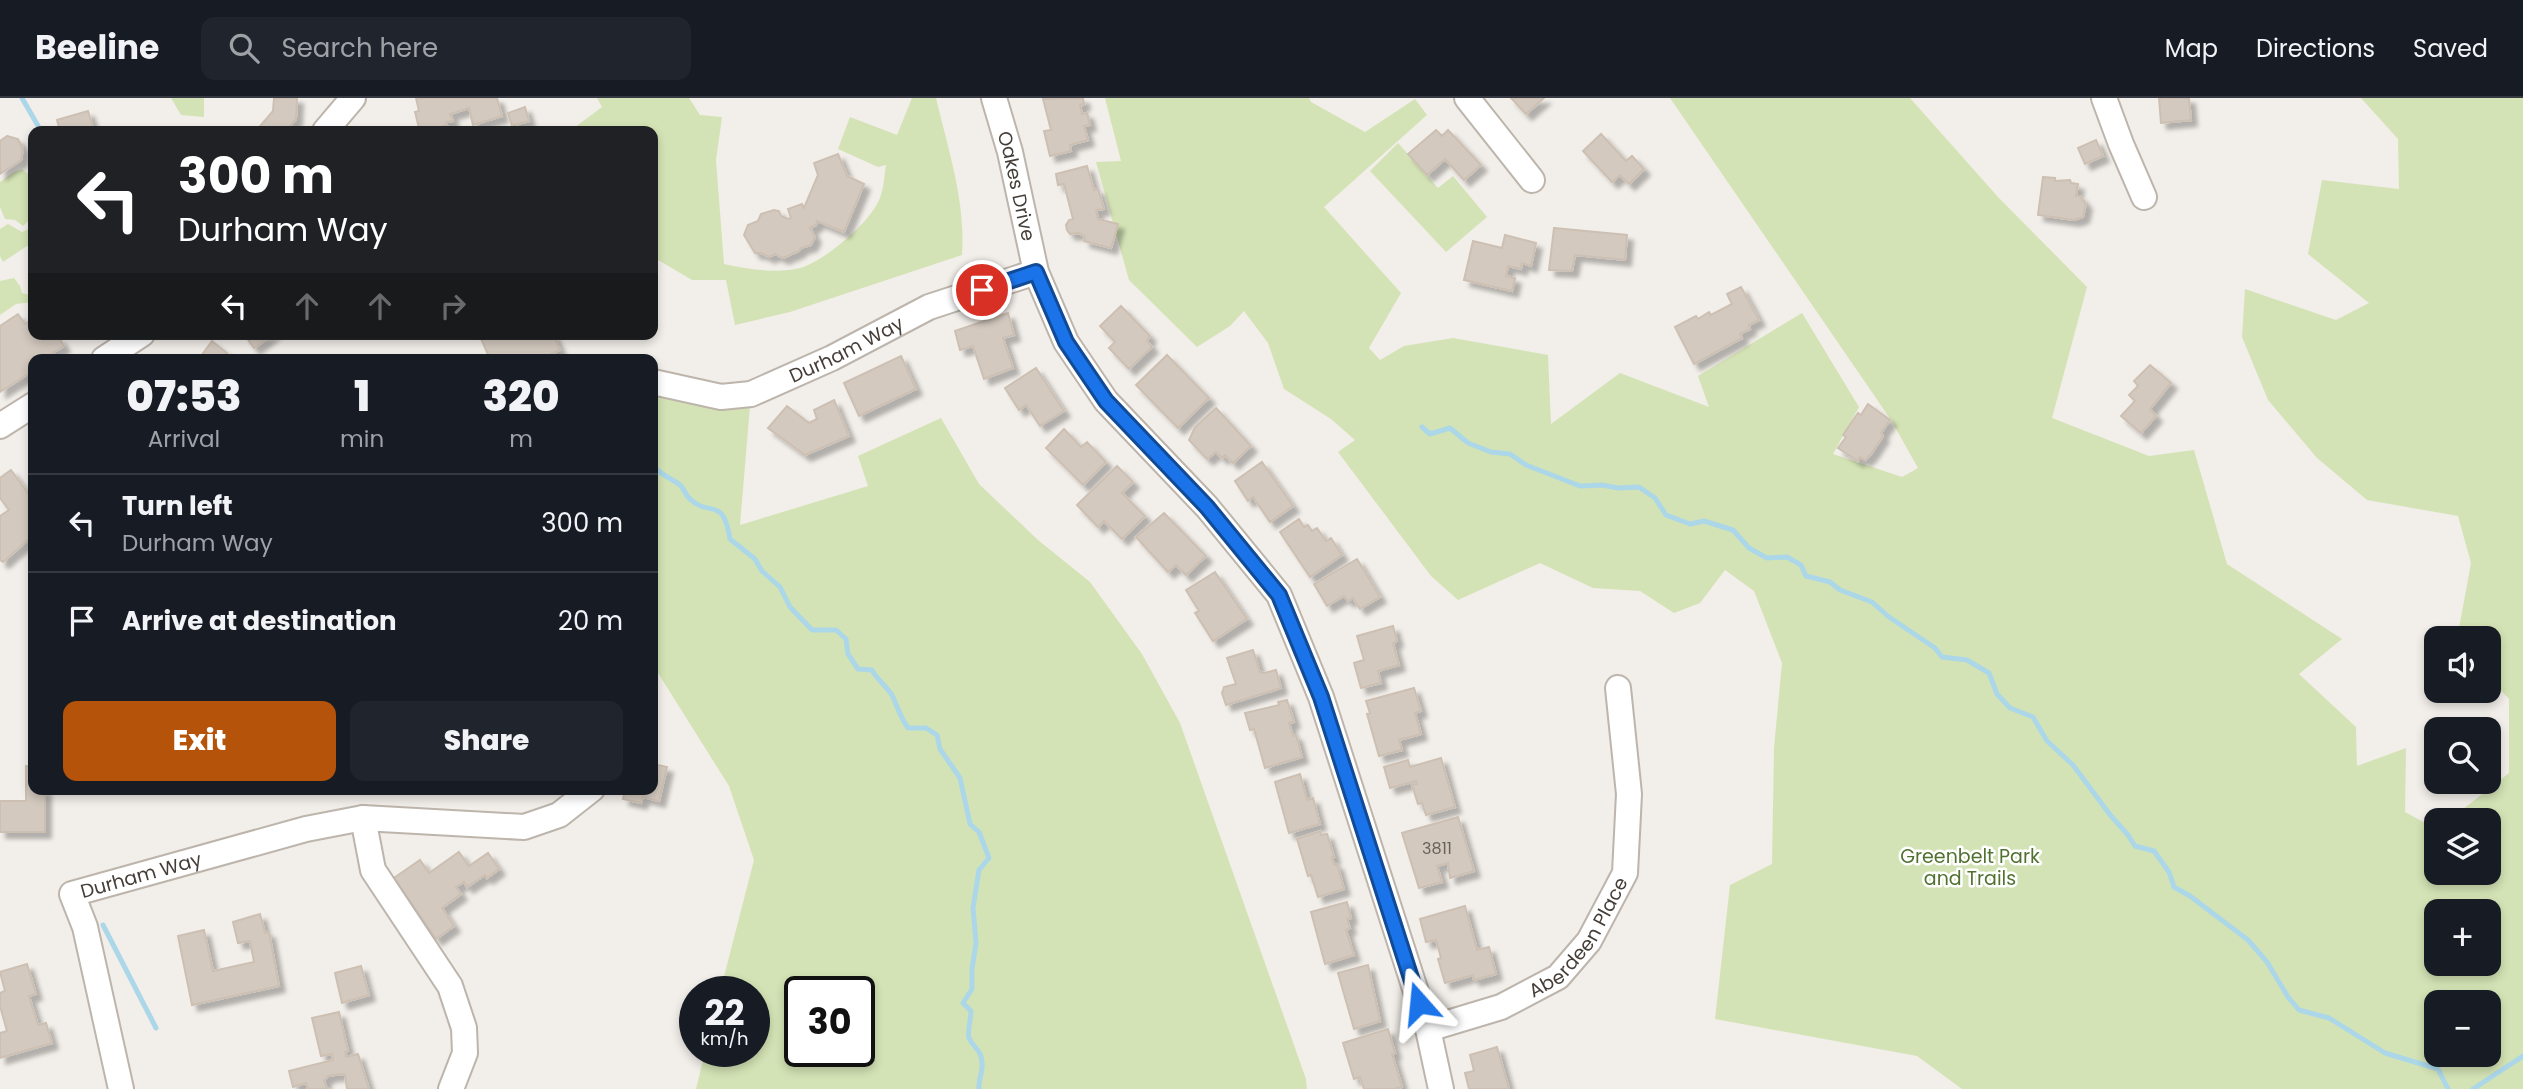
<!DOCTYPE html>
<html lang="en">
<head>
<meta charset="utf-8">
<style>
	body { margin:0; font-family:Poppins,sans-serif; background:#20242c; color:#f1f3f6; height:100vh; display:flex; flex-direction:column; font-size:26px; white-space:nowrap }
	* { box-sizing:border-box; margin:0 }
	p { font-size:23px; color:#9ea1a6 }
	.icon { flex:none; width:38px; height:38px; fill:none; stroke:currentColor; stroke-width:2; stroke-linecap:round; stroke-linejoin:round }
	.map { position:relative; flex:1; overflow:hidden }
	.side { position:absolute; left:28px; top:256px; width:630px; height:441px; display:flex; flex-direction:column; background:#171b24; border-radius:14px; box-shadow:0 4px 10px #0003 }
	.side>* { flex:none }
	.top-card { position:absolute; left:28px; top:28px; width:630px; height:214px; border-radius:14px; box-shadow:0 4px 10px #0003; background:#202124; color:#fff; overflow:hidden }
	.buttons { position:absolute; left:2424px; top:528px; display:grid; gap:14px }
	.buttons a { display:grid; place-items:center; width:77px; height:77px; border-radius:14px; background:#171b24; box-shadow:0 4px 10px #0003; font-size:35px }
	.speed { position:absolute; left:679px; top:878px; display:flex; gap:14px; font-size:35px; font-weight:700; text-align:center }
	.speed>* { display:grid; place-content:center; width:91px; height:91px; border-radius:50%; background:#171b24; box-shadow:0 4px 10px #0003; line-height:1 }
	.speed small { font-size:18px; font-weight:400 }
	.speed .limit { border:4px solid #111; border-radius:10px; background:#fff; color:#111 }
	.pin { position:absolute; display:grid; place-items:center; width:60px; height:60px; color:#fff; margin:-30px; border:4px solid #fff; border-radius:50%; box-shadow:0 2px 7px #0007 }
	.me { position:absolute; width:77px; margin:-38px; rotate:342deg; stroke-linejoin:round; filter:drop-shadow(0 0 5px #0008) }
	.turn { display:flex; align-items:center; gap:24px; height:147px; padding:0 35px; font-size:32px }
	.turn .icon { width:91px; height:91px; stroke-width:2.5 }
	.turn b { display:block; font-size:49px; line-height:60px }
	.lanes { display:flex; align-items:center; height:66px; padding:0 35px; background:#0003; justify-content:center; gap:35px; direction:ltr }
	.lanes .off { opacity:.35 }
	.eta { display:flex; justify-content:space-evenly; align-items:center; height:119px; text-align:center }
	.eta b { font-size:42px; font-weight:800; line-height:49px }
	.primary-button { display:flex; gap:14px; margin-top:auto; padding:14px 35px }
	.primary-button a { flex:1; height:80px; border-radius:14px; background:#b45309; color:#fff; font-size:28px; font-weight:800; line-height:80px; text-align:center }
	.primary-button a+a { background:#20242c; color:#f1f3f6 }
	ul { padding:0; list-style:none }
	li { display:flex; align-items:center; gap:21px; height:98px; padding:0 35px; border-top:2px solid #363941 }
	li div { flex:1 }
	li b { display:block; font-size:26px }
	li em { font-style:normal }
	header { display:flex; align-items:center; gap:42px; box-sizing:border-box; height:98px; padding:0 35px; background:#171b24; border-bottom:2px solid #363941 }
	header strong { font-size:33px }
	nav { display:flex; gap:38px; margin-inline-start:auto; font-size:24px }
	.search { width:490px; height:63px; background:#20242c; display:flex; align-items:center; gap:18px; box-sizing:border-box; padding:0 24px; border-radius:14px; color:#9ea1a6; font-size:26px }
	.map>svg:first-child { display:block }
</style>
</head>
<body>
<header>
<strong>Beeline</strong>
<div class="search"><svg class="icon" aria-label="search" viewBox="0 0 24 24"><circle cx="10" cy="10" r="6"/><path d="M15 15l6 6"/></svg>Search here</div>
<nav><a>Map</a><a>Directions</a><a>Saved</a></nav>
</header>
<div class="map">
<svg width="2523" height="991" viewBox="0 0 2523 991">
	<defs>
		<filter id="shadow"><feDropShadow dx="6" dy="6" stdDeviation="2" flood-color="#0004"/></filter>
	</defs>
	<rect width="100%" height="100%" fill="#f2eee9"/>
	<path fill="#d4e3b5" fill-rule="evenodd" d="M171 0H204V19L181 17Z
		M597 0H689L700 17 722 19 716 62 724 166C747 171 776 176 800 170 823 164 868 126 878 104 884 93 884 79 886 67L878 69 838 51 850 19 897 37 912 0H936C948 51 966 104 962 157L790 214 735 227 726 182H692L653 159V33H570L602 9Z
		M1105 0H1309L1311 4 1365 34 1415 1 1427 17 1324 109 1401 195 1369 250 1380 262 1404 248 1453 240 1548 257 1551 326 1620 275 1709 309 1698 278 1802 215 1859 309 1833 356 1902 379 1918 370 1891 322 1670 0H1910L1998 99 2087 189 2052 320 2149 358 2194 352 2227 466 2342 541 2299 576 2356 629 2357 668 2406 650 2405 714 2436 731V775H2488V723H2448L2509 675V601L2489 580 2488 541H2457L2471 465 2458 418 2367 402 2317 360 2268 302 2242 239 2245 191 2336 222 2369 205 2308 156 2322 82 2399 91 2398 41 2361 0H2523V991H1962L1917 958 1715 921 1730 787 1772 766 1774 650 1782 565 1754 493 1725 472 1700 505 1674 515 1640 493 1593 490 1540 465 1458 502 1431 478 1338 354 1355 342 1331 321 1284 291 1268 245 1244 213 1230 228 1197 249 1129 182 1096 64 1121 63ZM2436 814H2488V866H2436ZM2436 905H2488V957H2436Z
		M1398 45 1438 90 1453 78 1487 119 1446 154 1370 73Z
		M22 71 33 80V119L23 128 15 122 5 121 0 109V84L14 74Z
		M8 126 22 134 33 129V144L3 164 0 158V131Z
		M14 180 20 188 22 195 30 197 33 195V204L16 206 0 217V183Z
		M653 284 751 296 740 427 868 388 858 358 941 320 979 386 1038 442 1090 484 1142 556 1180 625 1306 981 1307 991H696L705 954H754V894H720L754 762 729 688 653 567ZM800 894H859V954H800Z"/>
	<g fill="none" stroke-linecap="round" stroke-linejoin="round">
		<path stroke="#abd7e9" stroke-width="5" d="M22 0 41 33
			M1422 329 1430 336 1450 330 1468 345 1491 354 1510 356 1526 367 1580 388 1602 387 1618 390 1639 389 1655 400 1666 417 1690 426 1704 423 1733 432 1749 450 1767 460 1787 459 1801 467 1806 478 1830 484 1840 492 1872 504 1889 519 1935 550 1942 559 1967 562 1989 575 1997 596 2010 610 2033 619 2047 643 2073 667 2111 718 2128 737 2135 748 2154 753 2169 774 2174 789 2190 798 2248 842 2267 864 2288 899 2299 912 2329 920 2385 955 2438 971 2448 991
			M653 367C661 378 670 379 680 387 684 390 685 397 690 401 710 420 723 397 730 441L755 461 762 473 780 489 790 509 812 532H836L846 541 848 556 858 571 872 572C877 582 888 589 893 599 898 611 901 620 908 630H926L937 637 940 651 960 680 970 726 979 734 989 760 979 772 973 810 976 845 972 871V891L963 905 971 913C971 921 967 935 969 940 973 951 983 950 982 969 982 977 978 983 979 991
			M103 827 156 930
			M2473 991 2523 958"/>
	</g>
	<path fill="#d3c9bf" stroke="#cdc0b3" stroke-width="2" filter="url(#shadow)" d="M274 0H297L296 21 286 33H256L273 13Z
		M416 0H497L502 18 473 27 469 10 450 16 453 23 446 24 447 27 434 31 433 29 419 30 415 14 419 13Z
		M1083 0 1084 6 1080 7 1082 16 1087 15 1090 27 1084 28 1088 42 1070 47 1071 53 1050 58 1044 33 1051 32 1043 1Z
		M1511 0H1544L1526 16Z
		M2159 0H2189L2191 22 2161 25Z
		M525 9 529 23 512 28 508 15Z
		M88 13 94 33H60L57 22Z
		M1436 32 1442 38 1448 32 1481 67 1464 82 1445 61 1427 77 1408 56Z
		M1601 36 1626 63 1632 58 1644 71 1629 86 1620 77 1612 84 1583 53Z
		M7 38 18 41 23 51 21 62 0 76V43Z
		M2096 42 2103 58 2085 66 2078 50Z
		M838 56 847 78 864 86 844 134 817 123 816 127 810 130 815 139 811 147 801 150 799 153 783 160 775 156 769 159 761 155H755L744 137 748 127 758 123 761 116 774 112 779 113 781 118 788 121 791 120 788 111 802 106 804 110 818 77 814 65Z
		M1087 68 1094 92 1098 91 1104 111 1096 112 1098 121 1118 126 1111 150 1084 143 1085 139 1079 135 1070 136 1067 132 1066 127 1069 122 1073 121 1064 86 1058 87 1056 76Z
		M2043 79 2055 80V83L2070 82 2071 85 2078 86 2076 98H2080L2086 106 2083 119 2074 122 2038 117Z
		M1554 130 1627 137 1625 162 1575 157 1572 173 1549 172Z
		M1505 137 1536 145 1531 168 1522 165 1521 171 1508 168 1506 178 1515 180 1512 193 1464 182 1473 143 1502 150Z
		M1741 189 1759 222 1749 227 1750 231 1740 236 1742 240 1694 266 1675 229 1696 218 1698 221 1709 214 1711 217 1732 206 1727 196Z
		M1121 208 1150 238 1147 243 1152 249 1129 271 1109 250 1115 244 1100 228Z
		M1008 215 1014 237 1003 240 1013 270 984 281 973 248 960 252 955 233Z
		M18 216 25 226 33 221V236H52L55 241 59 240 64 248 43 261H33V273L0 294V228Z
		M244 236H273L254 250Z
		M479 236H553L560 252 540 261H490Z
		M212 243 227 255 225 257 229 261H199Z
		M1167 257 1209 300 1178 330 1136 287Z
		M901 258 916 291 859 318 844 285Z
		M2150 267 2171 285 2150 311 2156 318 2141 335 2121 318 2135 303 2129 297 2138 288 2134 283Z
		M1036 270 1064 313 1040 328 1026 307 1019 312 1005 290Z
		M834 302 849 338 805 357 768 330 787 308 809 325 817 321 814 312Z
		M1868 306 1890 322 1881 335 1883 338 1871 356 1865 362 1860 359 1858 363 1838 350 1846 339 1843 337 1858 315 1861 317Z
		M1216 310 1251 348 1233 365 1225 357 1222 360 1216 354 1207 361 1189 342 1195 329Z
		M1064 331 1081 349 1087 344 1106 364 1083 387 1046 350Z
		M1262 364 1293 408 1270 424 1253 399 1248 403 1235 383Z
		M1117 368 1133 384 1122 395 1145 418 1122 441 1104 423 1098 429 1077 407Z
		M11 372 33 402V449L28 442 3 464 0 462V418L9 412 0 400V380Z
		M1164 415 1206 458 1186 477 1176 467 1168 474 1136 439Z
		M1299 421 1304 429 1308 427 1312 433 1317 430 1326 443 1331 440 1342 457 1310 479 1280 434Z
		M1357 461 1380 499 1360 511 1353 500 1348 503 1344 498 1327 508 1314 486Z
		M1215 474 1247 521 1213 543 1195 515 1199 513 1186 492Z
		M1393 528 1397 543 1393 545 1399 567 1378 573 1381 585 1361 590 1354 565 1364 562 1357 538Z
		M1253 552 1260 574 1264 575 1276 572 1281 590 1226 607 1222 595 1224 589 1236 586 1227 560Z
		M1414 590 1421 613 1415 615 1421 636 1399 642 1402 652 1379 658 1367 616 1370 615 1366 603Z
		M1287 602 1294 624 1289 625 1293 638 1296 637 1302 659 1265 670 1254 631 1250 632 1245 615 1279 607 1278 604Z
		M1441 660 1455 709 1426 717 1422 705 1418 706 1412 687 1417 686 1416 683 1390 690 1384 669 1408 662 1410 669Z
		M653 666 667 669 659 703 643 699 641 705 623 701 625 691H653Z
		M26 668 33 669V691H45V734H0V703H26Z
		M1300 676 1307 702 1313 700 1320 726 1289 735 1275 684Z
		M1458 719 1474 773 1450 780 1448 765 1437 768 1442 784 1419 790 1402 735Z
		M1320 733 1321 737 1327 736 1334 759H1332L1334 767 1337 766 1344 791 1318 799 1311 777 1308 778 1297 741Z
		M459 754 469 768 488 755 499 771 487 780 485 777 467 789 464 784 456 789 461 796 442 810 454 828 436 841 394 780 420 762 429 775Z
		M1347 804 1351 820 1347 821 1350 830 1346 832 1354 857 1325 866 1311 814Z
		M1465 808 1477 852 1489 849 1496 876 1474 882 1473 877 1445 885 1438 861 1441 860 1436 842 1426 844 1420 821Z
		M260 816 265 835 269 834 279 888 192 907 178 838 204 832 213 873 254 864 250 843 238 845 233 824Z
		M27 866 36 896 29 898 38 927 46 925 52 945 0 960V935L7 933 0 908V895L5 893 0 874Z
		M1368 867 1380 923 1354 931 1338 875Z
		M361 868 369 897 342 905 335 875Z
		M339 914 348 953 345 954 346 959 358 956 369 991H347L345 977 342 976 328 978 324 982 326 989 329 991H308L306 985 293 989 289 973 333 962 332 956 321 958 312 920Z
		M1388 931 1395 955 1392 956 1402 989 1394 991H1364L1360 979 1354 981 1343 945Z
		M1497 949 1509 991H1469L1465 975 1474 973 1470 957Z"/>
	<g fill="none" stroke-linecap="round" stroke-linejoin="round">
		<g stroke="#bdb5ac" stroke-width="28">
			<g id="minor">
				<path id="s1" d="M994 0 1010 54 1036 174 1066 244 1106 303 1207 409 1279 497 1321 599 1428 931 1441 991"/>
				<path d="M1467 0 1532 82"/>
				<path d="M2104 0 2121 46 2144 99"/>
				<path d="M325 33 353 0"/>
				<path d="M104 261 142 236"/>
				<path id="s2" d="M653 284 721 299 751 296 832 260 929 209 1036 174"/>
				<path d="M0 328 33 307"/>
				<path d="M363 720 373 772 450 888 464 930 465 955 451 991"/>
				<path id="s3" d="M1428 931 1501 909 1558 879 1589 843 1625 775 1629 696 1618 590"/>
				<path id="s4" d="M121 991 85 829 72 796 306 731 363 720 524 729 559 717 592 691"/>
			</g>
		</g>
		<use href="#minor" stroke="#fff" stroke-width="24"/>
	</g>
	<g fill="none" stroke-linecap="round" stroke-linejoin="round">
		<g stroke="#114b97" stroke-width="18">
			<path id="route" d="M982 192 1036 174 1066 244 1106 303 1207 409 1279 497 1321 599 1419 905"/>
		</g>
		<use href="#route" stroke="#1a73e8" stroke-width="12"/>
	</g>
	<g text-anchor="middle" stroke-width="5" stroke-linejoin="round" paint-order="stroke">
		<g font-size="16" fill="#68615a">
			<text x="1437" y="756">3811</text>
		</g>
		<g font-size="19" fill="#453e38" stroke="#fff">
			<text dy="7" stroke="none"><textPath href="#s1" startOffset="91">Oakes Drive</textPath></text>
			<text dy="7" stroke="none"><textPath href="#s2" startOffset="205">Durham Way</textPath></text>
			<text dy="7" stroke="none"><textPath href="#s4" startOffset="273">Durham Way</textPath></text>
			<text dy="7" stroke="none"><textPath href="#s3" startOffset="184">Aberdeen Place</textPath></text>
		</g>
		<g font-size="19" fill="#517131" stroke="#fff">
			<text x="1970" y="765">Greenbelt Park<tspan x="1970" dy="22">and Trails</tspan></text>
		</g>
	</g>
</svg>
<div class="buttons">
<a><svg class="icon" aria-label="sound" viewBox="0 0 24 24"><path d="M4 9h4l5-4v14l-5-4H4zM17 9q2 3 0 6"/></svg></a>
<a><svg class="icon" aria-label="search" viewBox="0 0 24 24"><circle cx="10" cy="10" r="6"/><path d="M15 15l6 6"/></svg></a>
<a><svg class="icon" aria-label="layers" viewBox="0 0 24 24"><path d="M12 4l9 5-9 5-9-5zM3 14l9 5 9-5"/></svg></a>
<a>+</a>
<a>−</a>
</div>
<div class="speed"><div>22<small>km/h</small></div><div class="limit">30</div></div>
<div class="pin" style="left:982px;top:192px;background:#d93025"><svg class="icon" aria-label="arrive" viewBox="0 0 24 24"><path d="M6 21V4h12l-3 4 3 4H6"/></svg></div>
<svg class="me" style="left:1419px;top:905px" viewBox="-20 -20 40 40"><path d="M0-17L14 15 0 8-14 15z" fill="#1a73e8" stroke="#fff" stroke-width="4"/></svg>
<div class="top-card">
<div class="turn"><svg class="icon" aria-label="left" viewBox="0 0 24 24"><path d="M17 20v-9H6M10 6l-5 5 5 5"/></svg><div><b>300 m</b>Durham Way</div></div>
<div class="lanes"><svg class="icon" aria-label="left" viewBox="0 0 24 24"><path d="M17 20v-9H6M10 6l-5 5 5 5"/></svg><svg class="icon off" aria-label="ahead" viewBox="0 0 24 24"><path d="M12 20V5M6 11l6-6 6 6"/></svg><svg class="icon off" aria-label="ahead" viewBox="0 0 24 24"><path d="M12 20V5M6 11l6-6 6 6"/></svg><svg class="icon off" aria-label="right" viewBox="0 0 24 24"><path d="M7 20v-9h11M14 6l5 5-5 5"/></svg></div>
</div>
<section class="side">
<div class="eta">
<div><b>07:53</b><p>Arrival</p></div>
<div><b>1</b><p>min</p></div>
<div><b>320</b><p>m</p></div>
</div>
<ul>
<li><svg class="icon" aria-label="left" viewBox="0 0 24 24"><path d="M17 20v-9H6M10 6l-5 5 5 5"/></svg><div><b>Turn left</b><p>Durham Way</p></div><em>300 m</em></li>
<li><svg class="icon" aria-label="arrive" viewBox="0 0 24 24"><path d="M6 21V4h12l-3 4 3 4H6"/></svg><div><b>Arrive at destination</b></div><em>20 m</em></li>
</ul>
<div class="primary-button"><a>Exit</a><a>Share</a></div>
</section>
</div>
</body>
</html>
